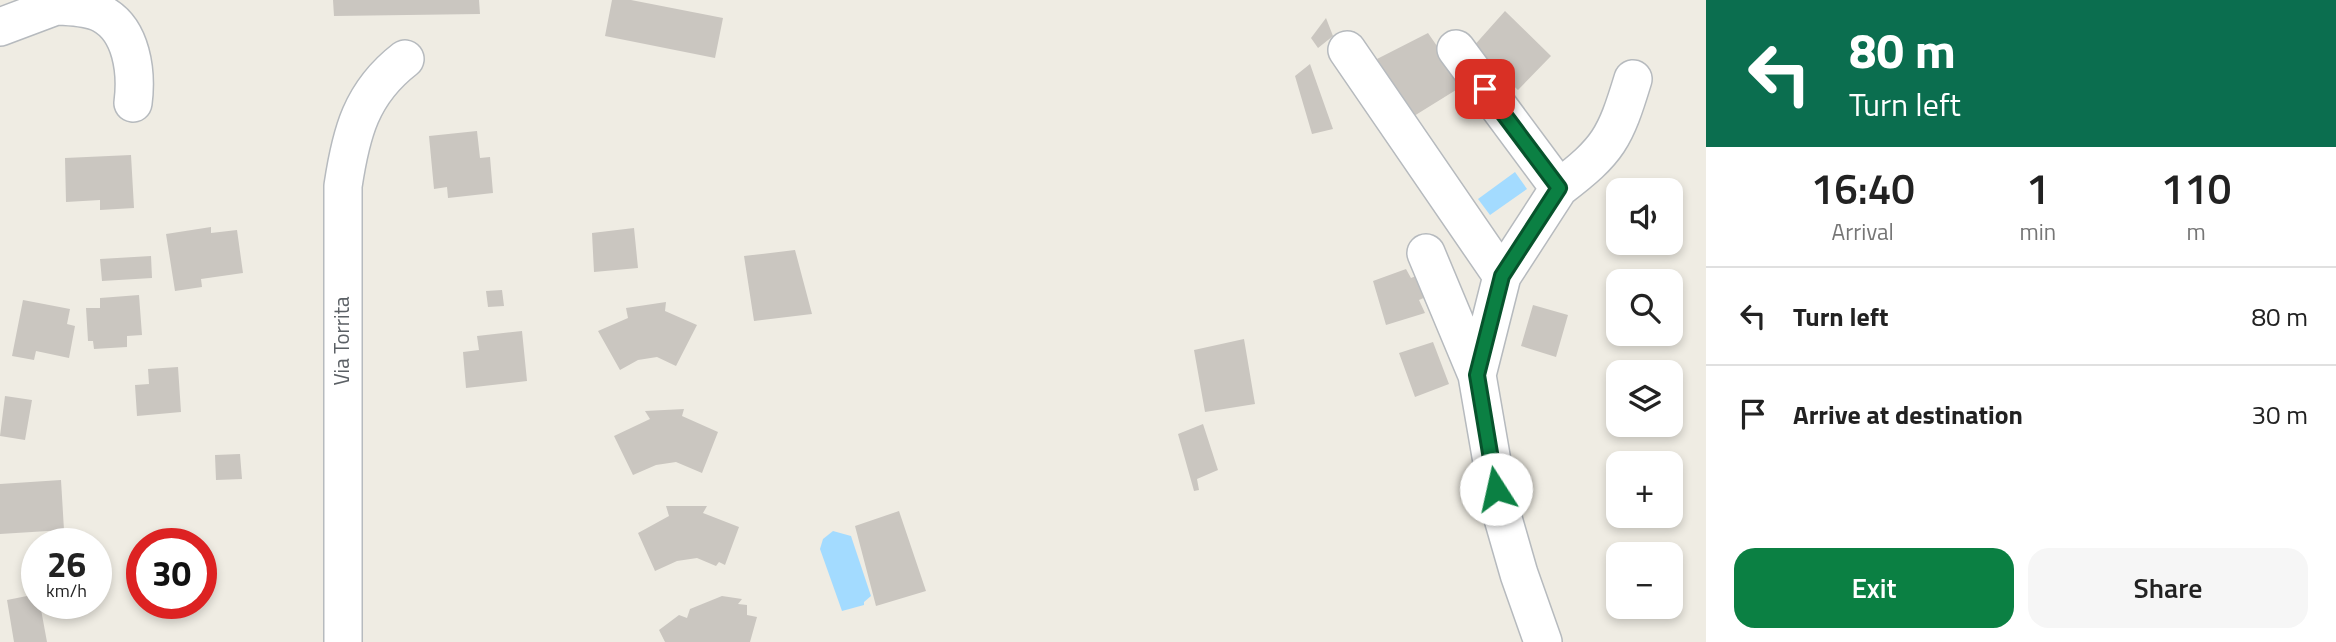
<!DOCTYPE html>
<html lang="en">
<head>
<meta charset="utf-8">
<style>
	body { margin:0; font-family:"Titillium Web",sans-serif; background:#f6f6f6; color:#222; height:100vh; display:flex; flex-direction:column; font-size:26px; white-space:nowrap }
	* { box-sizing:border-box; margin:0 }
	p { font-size:23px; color:#767676 }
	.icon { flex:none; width:38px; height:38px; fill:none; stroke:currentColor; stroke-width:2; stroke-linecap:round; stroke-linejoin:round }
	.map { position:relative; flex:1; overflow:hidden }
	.side { display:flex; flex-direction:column; background:#fff; width:630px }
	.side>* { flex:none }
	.top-card { background:#0b6e4f; color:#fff; overflow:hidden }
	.fabs { position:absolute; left:1606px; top:178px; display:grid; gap:14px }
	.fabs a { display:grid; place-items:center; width:77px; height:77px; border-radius:14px; background:#fff; box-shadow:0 4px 10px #0003; font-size:35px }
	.speed { position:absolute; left:21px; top:528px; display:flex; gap:14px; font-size:35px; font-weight:700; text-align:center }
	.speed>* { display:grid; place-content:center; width:91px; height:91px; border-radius:50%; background:#fff; box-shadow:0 4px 10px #0003; line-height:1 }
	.speed small { font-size:18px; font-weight:400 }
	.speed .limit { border:10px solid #d22; background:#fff; color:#111 }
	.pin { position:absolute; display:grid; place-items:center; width:60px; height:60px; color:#fff; margin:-30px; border-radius:14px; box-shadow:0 4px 10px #0006 }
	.me { position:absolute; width:77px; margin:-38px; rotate:350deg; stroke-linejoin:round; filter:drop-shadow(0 0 5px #0008) }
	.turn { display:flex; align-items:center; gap:24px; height:147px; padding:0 28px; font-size:32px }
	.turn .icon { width:91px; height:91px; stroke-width:2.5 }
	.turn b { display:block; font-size:49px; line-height:60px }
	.eta { display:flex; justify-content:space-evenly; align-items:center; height:119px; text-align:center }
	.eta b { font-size:42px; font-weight:600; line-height:49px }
	.button { display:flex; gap:14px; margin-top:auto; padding:14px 28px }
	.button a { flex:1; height:80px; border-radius:21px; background:#0b8043; color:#fff; font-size:28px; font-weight:600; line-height:80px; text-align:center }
	.button a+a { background:#f6f6f6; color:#222 }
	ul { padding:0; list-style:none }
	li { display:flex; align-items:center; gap:21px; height:98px; padding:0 28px; border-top:2px solid #e0e0e0 }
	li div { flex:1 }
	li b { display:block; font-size:26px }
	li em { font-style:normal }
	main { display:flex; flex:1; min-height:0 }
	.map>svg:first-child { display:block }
</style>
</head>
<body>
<main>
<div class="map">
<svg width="1706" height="642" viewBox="0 0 1706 642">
	<rect width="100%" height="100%" fill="#efece3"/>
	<path fill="#a3dbff" d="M1515 172 1527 189 1490 215 1478 199Z
		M833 531 851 536 871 596 864 602V605L842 611 820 549 823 539Z"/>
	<path fill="#cac6c0" d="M333 0H479L480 14 334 16Z
		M612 0H631L723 18 715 58 605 36Z
		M1505 11 1551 56 1518 90 1472 48Z
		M1326 18 1333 36 1318 48 1311 38Z
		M1428 33 1464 85 1414 116 1377 59Z
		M1310 64 1333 129 1312 134 1295 76Z
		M477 131 480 158 490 157 493 193 448 198 447 187 434 189 429 136Z
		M131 155 134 208 100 210V200L66 202 65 158Z
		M211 227V233L237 230 243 273 201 279 202 287 175 291 166 234Z
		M634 228 638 268 594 272 592 233Z
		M795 250 812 314 754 321 744 256Z
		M151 256 152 278 102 281 100 259Z
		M1406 269 1411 278 1421 274 1428 296 1419 300 1425 313 1386 325 1373 281Z
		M502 290 504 306 488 307 486 291Z
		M139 295 142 335 127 336V347L94 349 93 341H88L86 308H100V298Z
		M23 300 70 309 67 324 75 326 69 358 36 351 34 360 12 356Z
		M666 302 665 311 697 325 676 366 657 357 638 360 620 370 598 331 628 318 626 308Z
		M1533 305 1568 315 1556 357 1521 346Z
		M522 331 527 381 466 388 463 352 479 350 477 336Z
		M1244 339 1255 404 1205 412 1194 350Z
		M1433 342 1449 384 1415 397 1399 353Z
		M178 367 181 412 137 416 135 385 149 384 148 369Z
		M5 396 32 400 25 440 0 436Z
		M684 409 682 416 718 432 702 473 676 462 656 465 633 475 614 436 650 419 645 411Z
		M1203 424 1218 470 1197 479 1199 490 1194 491 1178 434Z
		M240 454 242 479 216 480 215 455Z
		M61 480 64 530 0 534V484Z
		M666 506H707L703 513 739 527 725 565 719 562 716 566 697 558 677 561 655 571 638 533 669 516Z
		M899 511 926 591 876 606 855 526Z
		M37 594V604H40L47 642H14L7 600Z
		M722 596 742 599 738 604 747 605V615L757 617 750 642H665L659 630 679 615 687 618 690 609Z"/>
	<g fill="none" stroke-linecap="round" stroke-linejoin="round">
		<g stroke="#b6babe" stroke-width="40">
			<path id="minor" d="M58 6C72 7 89 7 102 14 132 30 137 72 133 103
				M0 27 72 0
				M1456 49 1559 188 1502 276 1477 375 1500 508 1519 574 1543 642
				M1347 50 1502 276
				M1559 188C1609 150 1615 138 1633 79
				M1426 253 1477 375
				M343 642V186C351 133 361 93 405 59"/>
		</g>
		<use href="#minor" stroke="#fff" stroke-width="37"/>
	</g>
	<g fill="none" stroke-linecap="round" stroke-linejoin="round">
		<g stroke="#07532c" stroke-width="18">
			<path id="route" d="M1485 89 1559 188 1502 276 1477 375 1496 489"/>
		</g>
		<use href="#route" stroke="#0b8043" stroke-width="12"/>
	</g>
	<g text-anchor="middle" stroke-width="7" stroke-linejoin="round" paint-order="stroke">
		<g font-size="21" fill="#5b6065" stroke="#fff">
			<text transform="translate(342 341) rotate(-90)" y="7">Via Torrita</text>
		</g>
	</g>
</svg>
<div class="fabs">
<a><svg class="icon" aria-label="sound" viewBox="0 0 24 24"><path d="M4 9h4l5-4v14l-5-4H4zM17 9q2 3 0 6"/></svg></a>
<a><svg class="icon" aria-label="search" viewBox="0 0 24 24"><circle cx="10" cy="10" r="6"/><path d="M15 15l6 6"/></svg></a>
<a><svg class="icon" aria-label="layers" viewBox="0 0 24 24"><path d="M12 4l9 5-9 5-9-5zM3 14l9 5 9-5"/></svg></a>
<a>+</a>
<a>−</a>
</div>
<div class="speed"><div>26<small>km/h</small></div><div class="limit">30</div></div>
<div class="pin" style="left:1485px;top:89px;background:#d93025"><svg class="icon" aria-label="arrive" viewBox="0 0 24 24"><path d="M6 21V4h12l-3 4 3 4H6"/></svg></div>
<svg class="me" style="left:1496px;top:489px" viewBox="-20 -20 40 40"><circle r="19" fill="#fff"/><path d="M0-13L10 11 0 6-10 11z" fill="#0b8043"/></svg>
</div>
<section class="side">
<div class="top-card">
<div class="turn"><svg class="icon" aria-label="left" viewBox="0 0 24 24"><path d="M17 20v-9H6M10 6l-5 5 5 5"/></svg><div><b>80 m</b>Turn left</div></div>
</div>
<div class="eta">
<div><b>16:40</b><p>Arrival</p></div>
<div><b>1</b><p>min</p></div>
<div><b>110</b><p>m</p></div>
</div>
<ul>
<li><svg class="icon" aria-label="left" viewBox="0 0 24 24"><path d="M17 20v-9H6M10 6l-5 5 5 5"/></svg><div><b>Turn left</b></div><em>80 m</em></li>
<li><svg class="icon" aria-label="arrive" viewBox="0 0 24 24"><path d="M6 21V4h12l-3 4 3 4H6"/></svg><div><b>Arrive at destination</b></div><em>30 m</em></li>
</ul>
<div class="button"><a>Exit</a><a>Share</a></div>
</section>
</main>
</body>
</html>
